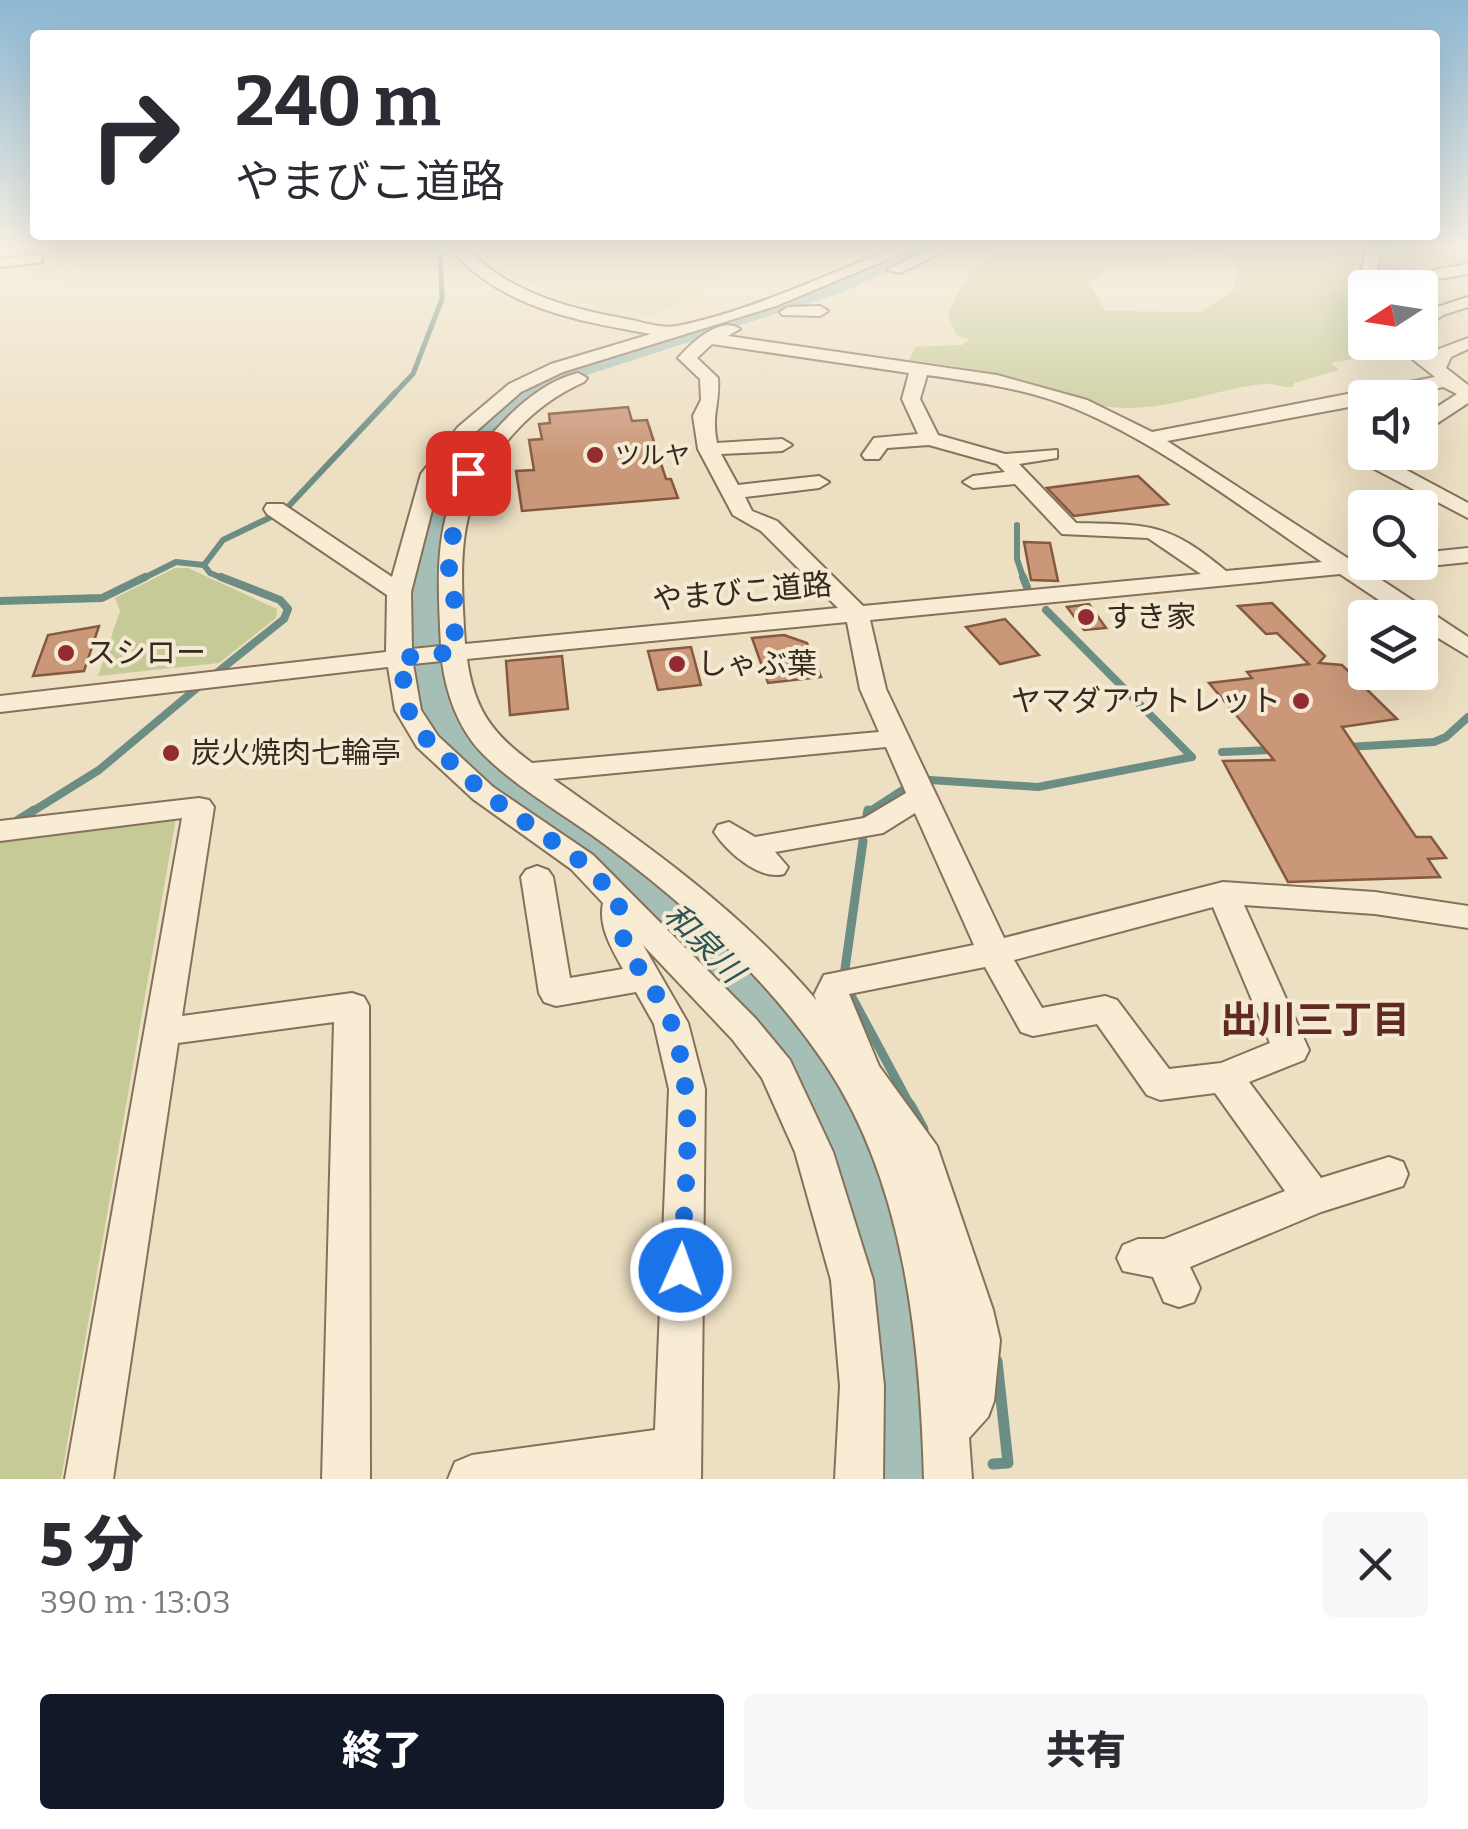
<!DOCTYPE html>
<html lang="ja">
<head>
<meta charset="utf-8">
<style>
	body { margin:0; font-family:Bitter,"Noto Sans JP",serif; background:#f7f7f7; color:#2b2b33; height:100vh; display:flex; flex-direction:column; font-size:38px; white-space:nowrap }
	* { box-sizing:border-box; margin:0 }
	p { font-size:32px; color:#7c7c81 }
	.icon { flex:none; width:55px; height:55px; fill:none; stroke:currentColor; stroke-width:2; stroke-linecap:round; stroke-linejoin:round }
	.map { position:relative; height:1479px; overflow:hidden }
	.panel { display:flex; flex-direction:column; background:#fff; flex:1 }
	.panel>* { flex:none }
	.banner { position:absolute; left:30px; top:30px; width:1410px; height:210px; border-radius:10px; box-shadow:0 10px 40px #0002; background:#fff; color:#2b2b33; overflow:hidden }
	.needle { width:65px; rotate:258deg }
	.tools { position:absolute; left:1348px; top:270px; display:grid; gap:20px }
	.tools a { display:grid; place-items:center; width:90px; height:90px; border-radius:10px; background:#fff; box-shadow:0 10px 40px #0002; font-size:50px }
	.pin { position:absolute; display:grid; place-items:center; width:85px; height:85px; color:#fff; margin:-42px; border-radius:20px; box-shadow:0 5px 15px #0006 }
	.me { position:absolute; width:110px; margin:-55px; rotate:2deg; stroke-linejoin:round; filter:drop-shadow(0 0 8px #0008) }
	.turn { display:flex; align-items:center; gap:35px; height:210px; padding:0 40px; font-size:45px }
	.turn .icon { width:130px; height:130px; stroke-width:2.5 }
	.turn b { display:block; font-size:70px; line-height:85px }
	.round { display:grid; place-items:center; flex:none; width:105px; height:105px; border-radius:10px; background:#f7f7f7 }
	.headline { display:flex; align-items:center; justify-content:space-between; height:170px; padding:0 40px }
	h1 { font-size:60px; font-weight:800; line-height:75px }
	.cta { display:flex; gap:20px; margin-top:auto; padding:20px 40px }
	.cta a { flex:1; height:115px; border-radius:10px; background:#111827; color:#fff; font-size:40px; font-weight:800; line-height:115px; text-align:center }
	.cta a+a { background:#f7f7f7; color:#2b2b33 }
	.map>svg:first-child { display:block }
</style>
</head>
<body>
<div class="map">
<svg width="1468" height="1479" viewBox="0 0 1468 1479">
	<rect width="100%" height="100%" fill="#eddfc2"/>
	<path fill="#e2d8b0" d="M473 248H751L697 295 649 316 593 306 530 284 517 286 488 267Z"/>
	<path fill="#c6ca97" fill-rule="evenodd" d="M998 248H1368L1365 278 1397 287 1365 288V342L1394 343 1400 350 1331 363 1339 370 1294 383 1293 387C1281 388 1274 383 1263 384 1211 390 1157 415 1104 406 1076 401 1049 388 1023 380 986 370 947 365 909 360L915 347 962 345 970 339 957 336 948 316C962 279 968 273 998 248ZM1205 251 1231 258 1236 270 1235 289 1201 312 1106 311 1089 284 1114 263 1161 264Z
		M175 568H188L277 609 276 618 219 663 98 676 120 611 115 598Z
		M176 818 61 1479H0V841Z"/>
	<path fill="#bcbf96" d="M1378 248H1460L1468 254V267L1387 280 1377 277Z"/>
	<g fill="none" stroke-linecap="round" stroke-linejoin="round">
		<path stroke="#6c8d84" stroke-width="5" d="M393 395 413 374 442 299 440 253"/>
		<path stroke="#6c8d84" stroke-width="6" d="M286 509 395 393
			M1017 525V559L1024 580
			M204 565 223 540 273 516
			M140 580 176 562 204 565 210 573 227 580"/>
		<path stroke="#6c8d84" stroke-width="8" d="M1023 577 1027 587
			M0 601 102 598 145 577
			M214 675 284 619 288 609 280 600 221 577
			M1347 747 1434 742 1446 737 1468 717
			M1222 752 1273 750
			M930 780 1038 787 1192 757 1046 610
			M30 813 99 770 203 683
			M867 813 907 787"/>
		<path stroke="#6c8d84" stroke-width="9" d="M867 816 868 810
			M18 820 34 810
			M844 976 863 841
			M847 988 911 1107"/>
		<path stroke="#6c8d84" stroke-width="11" d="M910 1105 923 1129
			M905 1461 931 1465
			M993 1464 1008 1463 997 1361"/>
		<path fill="#a5bfb7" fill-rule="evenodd" d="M906 248H937L843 292 584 376 526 409 464 479 456 499 444 612 451 672 464 720 492 751 673 884 759 964 815 1028 847 1080 916 1256 929 1324 941 1479H869L863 1324 852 1256 800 1099 777 1058 723 992 639 908 462 769 429 732 423 723 411 672 406 612 424 499 433 476 506 397 564 364 827 282Z"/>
	</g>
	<path fill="#ca9879" stroke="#855940" stroke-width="2.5" d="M628 407 632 421 647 420 666 479H671L678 498 522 511 516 471 534 470 529 440 542 439 539 424 550 423 549 414Z
		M1138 476 1168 504 1074 516 1047 488Z
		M1024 542 1050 543 1058 581 1031 580Z
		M1272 603 1325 656 1319 663 1342 665 1397 719 1342 727 1416 837H1431L1446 858 1428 859 1440 877 1288 882 1223 761 1274 760 1209 683 1252 678 1247 672 1309 664 1277 633 1266 634 1238 606Z
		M1089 604 1106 628 1084 630 1067 607Z
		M1005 619 1039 655 1000 664 966 627Z
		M99 626 84 671 33 676 48 635Z
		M784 635 807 643 821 677 768 683 752 638Z
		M691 647 701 685 658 690 648 651Z
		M562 656 568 709 510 715 506 661Z"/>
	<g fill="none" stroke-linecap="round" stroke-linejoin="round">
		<g stroke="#86705a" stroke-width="4">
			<path id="minor" d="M450 248H466C511 294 570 309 632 320 645 323 663 329 677 326 751 311 823 276 894 248H915L776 306 563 372 521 392 472 435 441 475 411 592 412 649 441 646C436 549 433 492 507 418 527 398 550 380 578 373L587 378 584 382C557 394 535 410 515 432 454 497 460 561 465 644L838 608 761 531 733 515 698 449 693 416 701 400 700 379 678 358C691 343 721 315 740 329L728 336 997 375 1087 400 1152 432 1435 377 1391 342H1409L1433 357 1436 350 1468 338V349L1451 357 1446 368 1468 385V403L1427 430 1420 432V418L1457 394 1443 387 1393 398H1365V404L1167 441 1349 559 1405 562 1394 569 1368 571 1468 637V656L1420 627V618H1406L1340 574 870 620 886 689 1004 938 1223 882 1375 892 1468 906V928L1375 914 1244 905 1309 1050 1304 1060 1249 1082 1321 1178 1389 1157 1403 1162 1408 1174 1403 1186 1321 1212 1190 1267 1200 1288 1194 1302 1179 1307 1164 1302 1153 1277 1123 1271 1117 1258 1123 1245 1138 1239H1164L1285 1191 1215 1093 1160 1100 1147 1095 1097 1024 1033 1036 1021 1032 985 967 849 994 879 1066 937 1146 993 1310 1000 1340 994 1401 988 1417 969 1438 972 1479H924C920 1340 905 1183 825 1064 768 979 689 907 607 846 567 816 513 786 480 751 458 727 446 693 442 661L413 664 421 710 438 736 493 787 593 855 756 1019 790 1060 833 1152 873 1280 884 1386 883 1479H835L840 1386 831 1280 795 1152 762 1078 732 1039 643 945 688 1023 705 1089 701 1479H448L455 1462 472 1455 655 1430 669 1089 654 1024 636 992 556 1006 544 1002 539 993 521 877 526 870 537 866 548 870 553 877 570 978 623 969C612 949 598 927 603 903L571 869 473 799 417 747 395 710 388 667 0 712V696L386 652 387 595 267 514 264 509 267 504H283L392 577 421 474 458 427 509 384 551 364 651 334C578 321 500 308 450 248ZM712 344 909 373 902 399 918 434 874 438 862 455 865 459H879L887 448 929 445 997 464 1005 472 973 476 963 482 973 488 1015 484 1062 534 1148 538 1201 574 863 606 777 521 752 511 745 497 819 488 829 482 819 476 738 485 721 454 782 451 792 445 782 439 717 443C711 413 720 406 718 378L697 358ZM927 375C977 382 1029 389 1076 409 1164 446 1243 509 1322 562L1226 571C1167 522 1150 525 1076 523L1019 464 1057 458V450L1005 454 938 435 920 399ZM847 622 860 689 879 732 532 763C492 734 474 709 467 659ZM886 747 906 793 864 818 755 837 729 822 718 825 714 832C727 852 760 881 784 874L788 867 775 852 883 833 915 813 974 945 824 975 814 995 817 1001C742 912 647 845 553 779ZM1213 907 1270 1043 1221 1063 1169 1069 1117 1000 1105 996 1042 1008 1014 960Z
				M932 248H952L900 273 887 270Z
				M1366 248H1380L1377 274 1390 278 1468 264V274L1409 284 1410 288H1386L1361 276Z
				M37 255 42 256V262L0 267V259Z
				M1468 297V307L1443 315 1420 332V318L1431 309Z
				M788 307 820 306 828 311 820 316 782 315 780 312Z
				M1366 452H1390L1384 458 1468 503V518L1367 465 1363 457Z
				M1468 548V562L1420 567 1410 562H1420V553Z
				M199 798 209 800 214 807 182 1016 352 993 364 997 369 1006 370 1479H322L334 1022 178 1043 113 1479H65L182 818 0 841V821Z"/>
		</g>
		<use href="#minor" fill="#f8ecd5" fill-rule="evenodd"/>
	</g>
	<linearGradient id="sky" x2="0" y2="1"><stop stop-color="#8db8d4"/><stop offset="0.54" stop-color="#f7f1e4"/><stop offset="1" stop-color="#f7f1e4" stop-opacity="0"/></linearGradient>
	<rect width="1468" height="456" fill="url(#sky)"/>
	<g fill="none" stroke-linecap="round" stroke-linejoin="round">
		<path stroke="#1a73e8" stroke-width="18" stroke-dasharray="0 32.4" d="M468 473 454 526 449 568 454 587 455 652 400 658 408 710 428 741 483 792 582 862 620 900C610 947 657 983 672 1025 698 1101 684 1190 681 1270"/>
	</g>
	<g fill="#932c30" stroke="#f4e9d2" stroke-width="4">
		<circle cx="595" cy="455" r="10"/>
		<circle cx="1086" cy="617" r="10"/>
		<circle cx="66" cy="653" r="10"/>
		<circle cx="677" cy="664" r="10"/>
		<circle cx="1301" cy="701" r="10"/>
		<circle cx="171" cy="753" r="10"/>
	</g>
	<g text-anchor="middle" stroke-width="8" stroke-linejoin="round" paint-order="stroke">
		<g font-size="25" fill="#36291e" stroke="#f4e9d2" text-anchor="start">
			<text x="615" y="464">ツルヤ</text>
		</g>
		<g font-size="30" fill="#36291e" stroke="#f4e9d2">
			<text transform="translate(742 592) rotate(-5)" y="10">やまびこ道路</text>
		</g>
		<g font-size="30" fill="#36291e" stroke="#f4e9d2" text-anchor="start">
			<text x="1106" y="627">すき家</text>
			<text x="86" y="663">スシロー</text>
			<text x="697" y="674">しゃぶ葉</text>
			<text x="1281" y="711" text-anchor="end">ヤマダアウトレット</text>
			<text x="191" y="763">炭火焼肉七輪亭</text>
		</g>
		<g font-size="32" font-style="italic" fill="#2d5652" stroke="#f4e9d2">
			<text transform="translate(704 943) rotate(45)" y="11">和泉川</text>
		</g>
		<g font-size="38" font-weight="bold" fill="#622a1e" stroke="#f4e9d2">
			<text x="1315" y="1033">出川三丁目</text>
		</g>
	</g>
</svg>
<div class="tools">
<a><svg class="needle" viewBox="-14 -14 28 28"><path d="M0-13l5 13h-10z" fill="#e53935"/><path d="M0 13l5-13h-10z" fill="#7c7c81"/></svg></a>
<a><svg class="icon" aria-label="sound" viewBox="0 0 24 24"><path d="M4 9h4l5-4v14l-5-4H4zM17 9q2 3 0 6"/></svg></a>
<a><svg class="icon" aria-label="search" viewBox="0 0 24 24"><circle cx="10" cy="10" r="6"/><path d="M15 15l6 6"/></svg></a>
<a><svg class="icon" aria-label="layers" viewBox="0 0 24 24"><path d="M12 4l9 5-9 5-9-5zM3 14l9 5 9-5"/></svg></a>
</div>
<div class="pin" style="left:468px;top:473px;background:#d93025"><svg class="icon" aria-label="arrive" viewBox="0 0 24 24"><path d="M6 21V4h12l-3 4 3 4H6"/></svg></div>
<svg class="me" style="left:681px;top:1270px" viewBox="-20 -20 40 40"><circle r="17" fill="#1a73e8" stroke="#fff" stroke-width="3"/><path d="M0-11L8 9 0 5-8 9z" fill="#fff"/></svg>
<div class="banner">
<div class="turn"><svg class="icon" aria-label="right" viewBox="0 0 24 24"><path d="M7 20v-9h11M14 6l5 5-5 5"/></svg><div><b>240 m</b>やまびこ道路</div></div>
</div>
</div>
<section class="panel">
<div class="headline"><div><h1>5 分</h1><p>390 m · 13:03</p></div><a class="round"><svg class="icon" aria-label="close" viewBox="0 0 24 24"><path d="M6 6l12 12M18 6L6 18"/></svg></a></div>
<div class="cta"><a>終了</a><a>共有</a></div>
</section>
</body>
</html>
